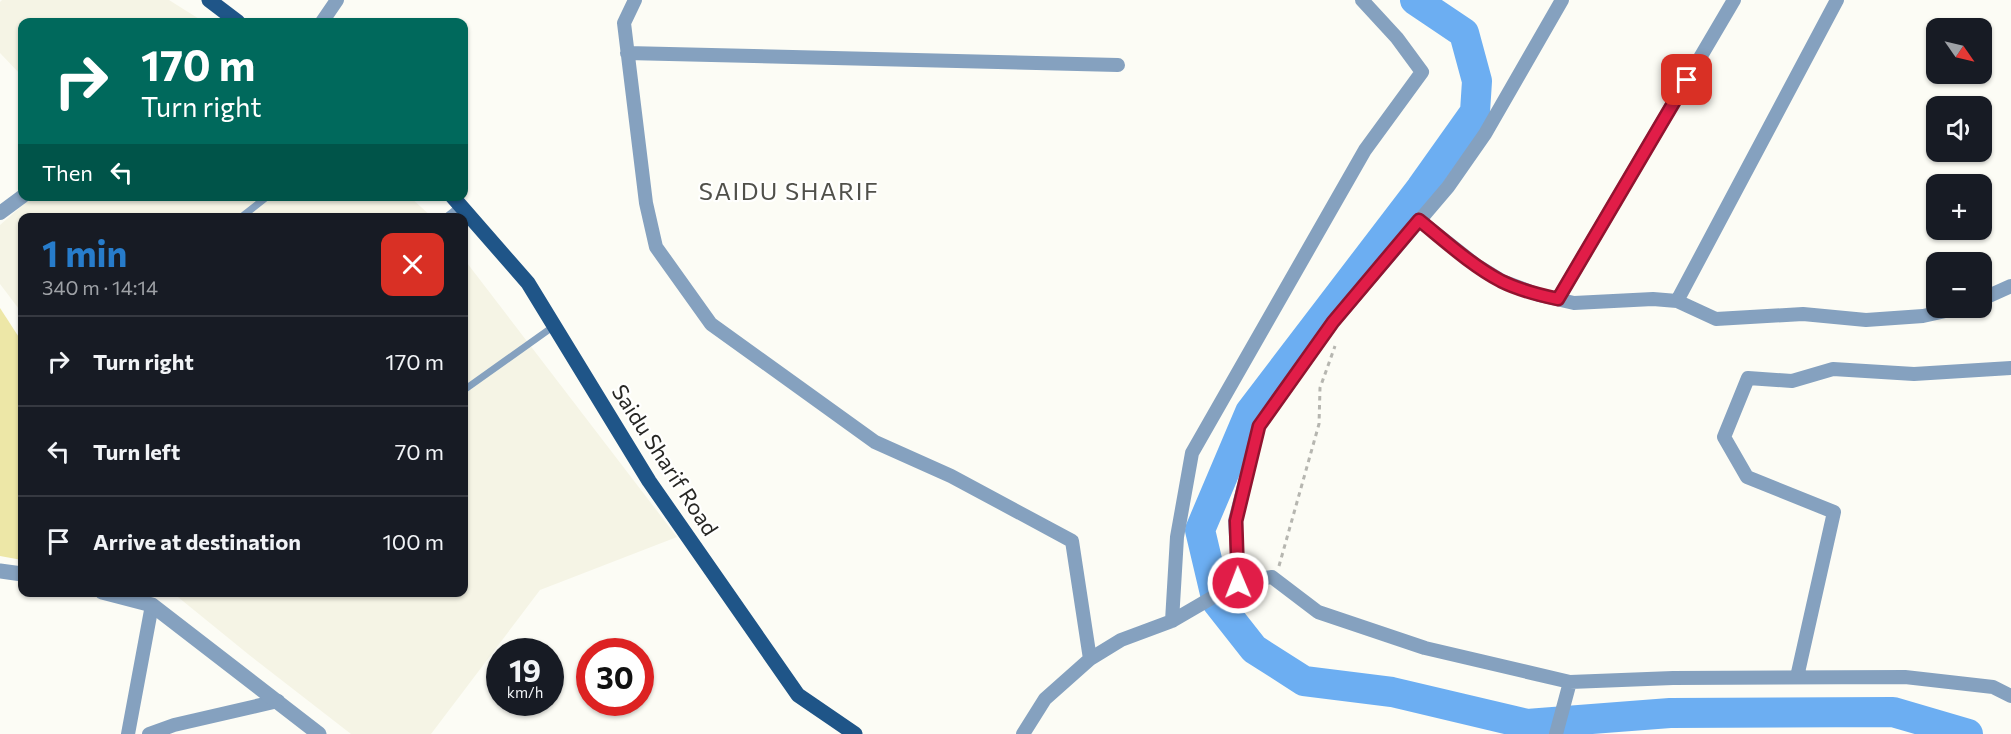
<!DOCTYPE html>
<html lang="en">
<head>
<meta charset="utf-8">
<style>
	body { margin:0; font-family:Commissioner,sans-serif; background:#242831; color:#f1f3f6; height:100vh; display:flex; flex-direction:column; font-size:22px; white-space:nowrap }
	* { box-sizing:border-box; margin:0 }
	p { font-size:20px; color:#9ea1a6 }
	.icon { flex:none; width:33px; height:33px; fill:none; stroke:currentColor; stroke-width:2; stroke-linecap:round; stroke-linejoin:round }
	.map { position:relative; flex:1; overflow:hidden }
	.details { position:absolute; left:18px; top:213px; width:450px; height:384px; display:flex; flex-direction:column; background:#171b24; border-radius:12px; box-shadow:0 2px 4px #0004 }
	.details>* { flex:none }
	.top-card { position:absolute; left:18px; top:18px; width:450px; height:183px; border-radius:12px; box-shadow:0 2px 4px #0004; background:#00695c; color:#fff; overflow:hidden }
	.needle { width:39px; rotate:124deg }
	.tools { position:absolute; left:1926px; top:18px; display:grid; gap:12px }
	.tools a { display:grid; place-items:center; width:66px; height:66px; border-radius:12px; background:#171b24; box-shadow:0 2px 4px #0004; font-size:30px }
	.speed { position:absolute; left:486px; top:638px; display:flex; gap:12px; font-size:30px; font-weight:700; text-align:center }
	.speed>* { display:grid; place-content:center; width:78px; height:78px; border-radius:50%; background:#171b24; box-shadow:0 2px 4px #0004; line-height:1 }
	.speed small { font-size:15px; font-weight:400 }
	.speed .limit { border:9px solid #d22; background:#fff; color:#111 }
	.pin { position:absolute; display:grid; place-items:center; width:51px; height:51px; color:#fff; margin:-26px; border-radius:12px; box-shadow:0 3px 9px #0006 }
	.me { position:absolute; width:66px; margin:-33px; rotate:359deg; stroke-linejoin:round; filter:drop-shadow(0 0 4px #0008) }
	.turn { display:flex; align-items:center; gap:21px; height:126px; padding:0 24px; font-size:27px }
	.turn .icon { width:78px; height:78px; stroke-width:2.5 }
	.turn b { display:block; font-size:42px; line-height:51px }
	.then { display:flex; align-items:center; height:57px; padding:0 24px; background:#0003; gap:12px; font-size:22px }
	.round { display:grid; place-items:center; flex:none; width:63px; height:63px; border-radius:12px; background:#242831 }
	.summary { display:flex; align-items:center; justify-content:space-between; height:102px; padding:0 24px }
	h1 { font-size:36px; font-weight:700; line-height:45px; color:#277ccb }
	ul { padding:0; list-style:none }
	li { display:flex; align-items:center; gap:18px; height:90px; padding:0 24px; border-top:2px solid #363941 }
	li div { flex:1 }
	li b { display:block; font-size:22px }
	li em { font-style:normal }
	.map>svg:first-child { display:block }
</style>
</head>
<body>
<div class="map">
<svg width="2011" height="734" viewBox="0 0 2011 734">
	<rect width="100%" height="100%" fill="#fcfcf5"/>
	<path fill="#f5f4e5" d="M2 0H169L204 22H22V76L0 53V2Z
		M32 197H410L432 217 22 218V313L0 284V225Z
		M464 259 677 537 540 590 431 734H351L248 654 173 593 464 592Z"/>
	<path fill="#ede7a7" d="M0 308 22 342V560L0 556Z"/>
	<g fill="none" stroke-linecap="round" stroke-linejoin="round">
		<path stroke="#6caef2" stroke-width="30" d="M1415 0 1464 33 1477 81 1475 112 1421 188 1250 412 1200 530 1217 602 1254 649 1304 681 1392 692 1527 724 1670 713 1893 712 1968 734"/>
		<path stroke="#b6b6b0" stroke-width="3" stroke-dasharray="4.5 4.5" stroke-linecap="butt" d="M1279 566 1319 424 1320 388 1335 346"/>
		<path stroke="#85a1bf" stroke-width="7" d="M240 218 268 196
			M445 218 460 206
			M464 390 554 326"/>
		<path stroke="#85a1bf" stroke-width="14" d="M635 0 624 23 646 203 656 247 711 324 875 442 951 476 1072 541 1090 659
			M1562 0 1485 134 1448 187 1333 322 1259 426 1235 521 1239 582 1272 577 1318 612 1425 648 1570 682 1673 678 1905 677 1993 687 2011 696
			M322 22 337 0
			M627 53 1118 65
			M0 213 23 196
			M1419 220 1476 265 1502 281 1539 295 1574 303 1653 299 1677 301 1716 319 1803 314 1866 320 1923 316 1959 308
			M1558 299 1734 0
			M1982 299 2011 286
			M1677 301 1837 0
			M1172 621 1239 582
			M1797 677 1834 512 1747 477 1724 437 1748 378 1792 381 1833 369 1914 374 2011 368
			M128 734 152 605
			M149 734 174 725 278 701
			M1023 734 1045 699 1090 659 1121 640 1172 621 1177 537 1192 453 1365 150 1422 72 1397 38 1362 0
			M1556 734 1570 682"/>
		<path stroke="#85a1bf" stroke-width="15" d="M0 571 22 574
			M102 592 152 605 319 734"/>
		<path stroke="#1f5588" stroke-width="15" d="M209 0 238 22
			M452 196 528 283 649 481 798 695 855 734"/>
	</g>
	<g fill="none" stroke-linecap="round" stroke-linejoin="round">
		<g stroke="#92132f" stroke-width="15">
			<path id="route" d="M1238 583 1236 521 1259 426 1333 322 1419 220C1445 241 1471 265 1501 281 1519 290 1539 295 1558 299L1687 80"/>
		</g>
		<use href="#route" stroke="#e11d48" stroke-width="10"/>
	</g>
	<g text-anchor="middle" stroke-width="4.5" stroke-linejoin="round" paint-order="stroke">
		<g font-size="22" fill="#272724" stroke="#fffffe">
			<text transform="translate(665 460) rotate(57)" y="8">Saidu Sharif Road</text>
		</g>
		<g font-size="24" letter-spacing="1.5" fill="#50504a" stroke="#fffffe">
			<text x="789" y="200">SAIDU SHARIF</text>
		</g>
	</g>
</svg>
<div class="tools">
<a><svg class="needle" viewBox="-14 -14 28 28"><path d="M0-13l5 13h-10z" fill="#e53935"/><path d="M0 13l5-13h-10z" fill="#9ea1a6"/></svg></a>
<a><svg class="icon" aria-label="sound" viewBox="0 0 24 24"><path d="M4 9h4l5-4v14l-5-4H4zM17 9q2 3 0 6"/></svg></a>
<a>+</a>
<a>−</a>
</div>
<div class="speed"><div>19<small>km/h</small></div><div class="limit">30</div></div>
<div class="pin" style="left:1687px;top:80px;background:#d93025"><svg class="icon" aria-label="arrive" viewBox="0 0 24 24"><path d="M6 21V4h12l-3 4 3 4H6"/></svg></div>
<svg class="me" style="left:1238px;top:583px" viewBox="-20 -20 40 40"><circle r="17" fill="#e11d48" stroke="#fff" stroke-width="3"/><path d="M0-11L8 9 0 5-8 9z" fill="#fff"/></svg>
<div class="top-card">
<div class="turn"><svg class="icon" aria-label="right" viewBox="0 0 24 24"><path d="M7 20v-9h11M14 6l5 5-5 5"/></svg><div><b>170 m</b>Turn right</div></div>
<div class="then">Then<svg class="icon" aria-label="left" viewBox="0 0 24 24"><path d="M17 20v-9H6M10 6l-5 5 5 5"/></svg></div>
</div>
<section class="details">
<div class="summary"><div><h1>1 min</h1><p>340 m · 14:14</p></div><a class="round" style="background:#d93025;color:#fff"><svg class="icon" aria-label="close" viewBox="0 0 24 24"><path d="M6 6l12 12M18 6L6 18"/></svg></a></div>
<ul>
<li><svg class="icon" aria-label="right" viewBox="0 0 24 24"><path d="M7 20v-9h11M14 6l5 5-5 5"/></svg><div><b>Turn right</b></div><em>170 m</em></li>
<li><svg class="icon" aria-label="left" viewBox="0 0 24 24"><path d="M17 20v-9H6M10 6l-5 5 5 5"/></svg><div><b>Turn left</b></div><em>70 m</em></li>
<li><svg class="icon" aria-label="arrive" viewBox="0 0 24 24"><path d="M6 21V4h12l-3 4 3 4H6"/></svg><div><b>Arrive at destination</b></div><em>100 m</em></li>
</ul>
</section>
</div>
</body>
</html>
